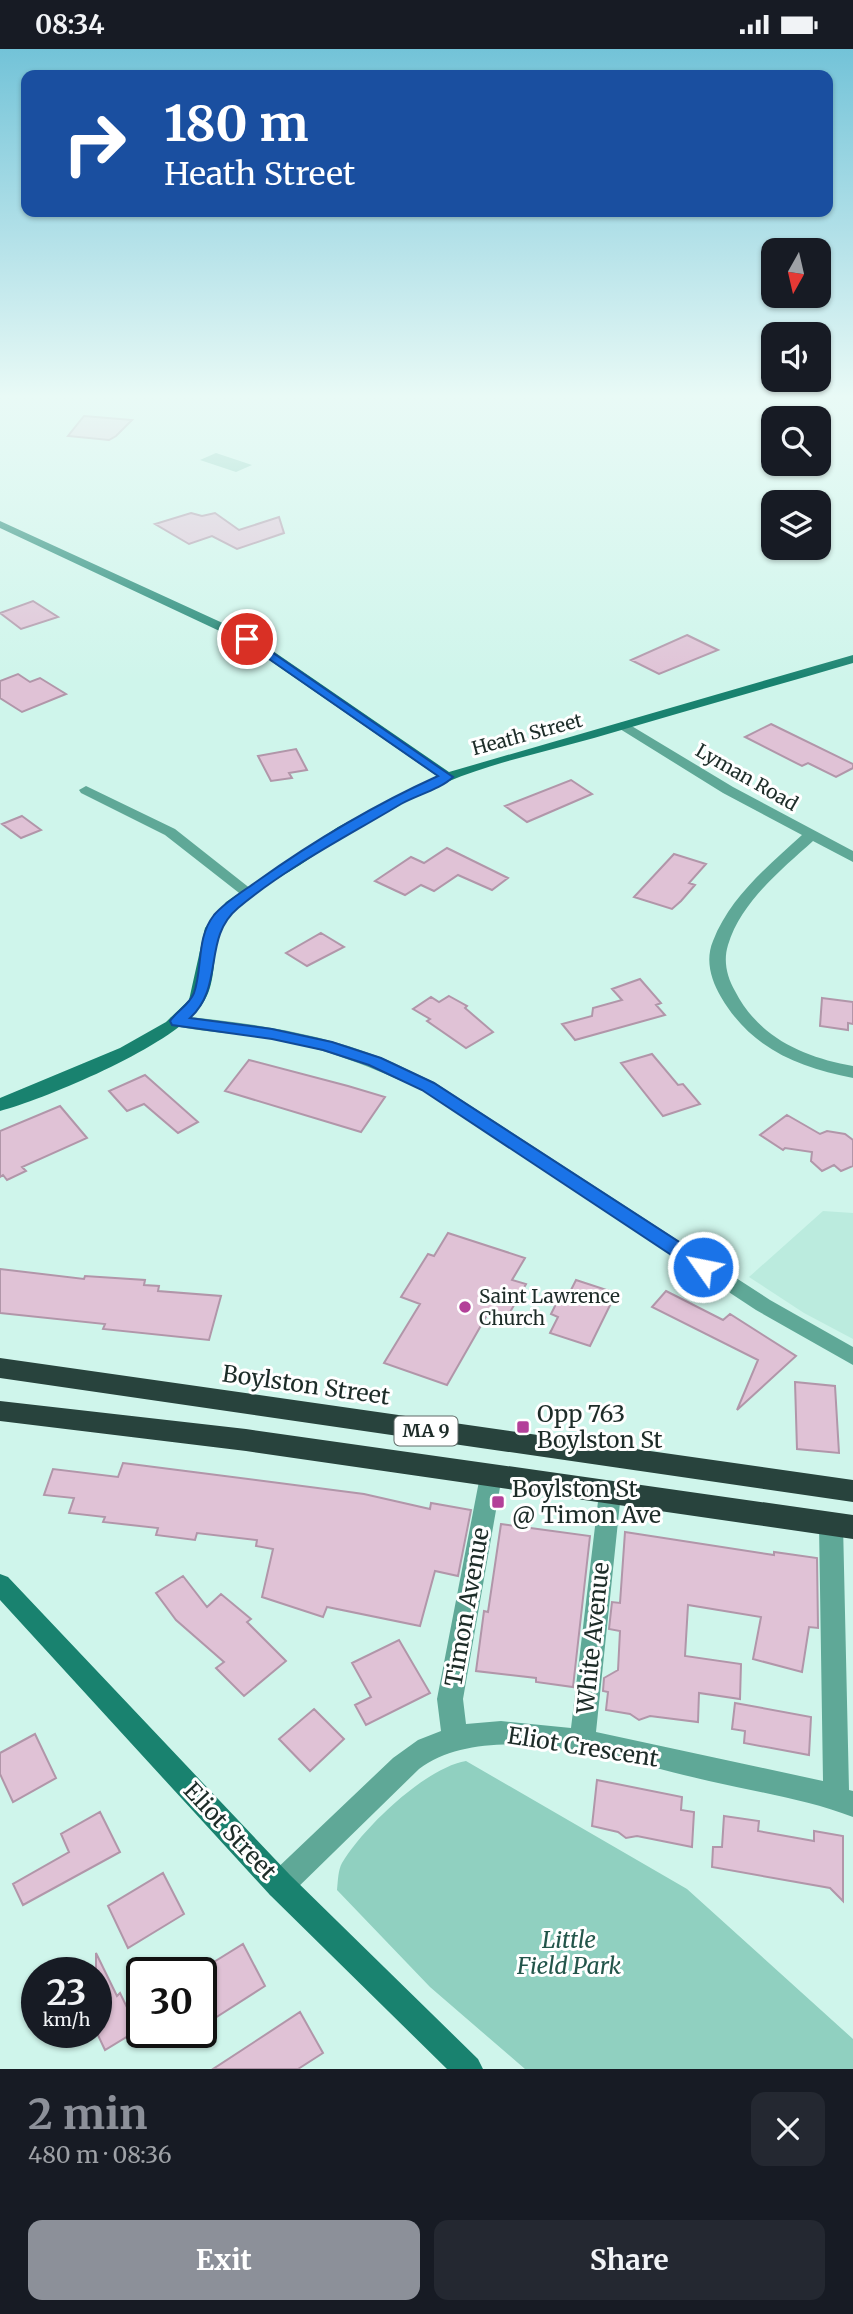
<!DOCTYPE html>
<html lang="en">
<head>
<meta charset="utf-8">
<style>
	body { margin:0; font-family:Merriweather,serif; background:#242831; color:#f1f3f6; height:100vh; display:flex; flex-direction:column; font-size:26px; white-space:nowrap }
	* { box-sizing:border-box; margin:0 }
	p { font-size:23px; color:#9ea1a6 }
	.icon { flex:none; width:38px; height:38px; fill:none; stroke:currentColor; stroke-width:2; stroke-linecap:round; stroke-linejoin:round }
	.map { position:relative; height:2020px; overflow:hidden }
	.drawer { display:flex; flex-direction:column; background:#171b24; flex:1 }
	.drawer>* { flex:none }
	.banner { position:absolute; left:21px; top:21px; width:812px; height:147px; border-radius:14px; box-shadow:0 2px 5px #0004; background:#1a4fa0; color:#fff; overflow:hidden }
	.needle { width:46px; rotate:188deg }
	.controls { position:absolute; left:761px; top:189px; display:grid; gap:14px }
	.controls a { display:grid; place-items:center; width:70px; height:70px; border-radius:14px; background:#171b24; box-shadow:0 2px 5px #0004; font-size:35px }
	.speed { position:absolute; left:21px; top:1908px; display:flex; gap:14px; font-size:35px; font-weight:700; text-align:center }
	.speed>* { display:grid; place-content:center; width:91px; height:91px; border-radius:50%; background:#171b24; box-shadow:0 2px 5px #0004; line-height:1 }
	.speed small { font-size:18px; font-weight:400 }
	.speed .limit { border:4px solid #111; border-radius:10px; background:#fff; color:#111 }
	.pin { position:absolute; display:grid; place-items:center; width:60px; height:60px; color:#fff; margin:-30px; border:4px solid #fff; border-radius:50%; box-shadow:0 2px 7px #0007 }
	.me { position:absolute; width:77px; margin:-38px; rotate:303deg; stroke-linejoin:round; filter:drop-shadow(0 0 5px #0008) }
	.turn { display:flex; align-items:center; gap:24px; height:147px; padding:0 28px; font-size:32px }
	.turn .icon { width:91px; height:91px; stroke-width:2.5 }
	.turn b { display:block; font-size:49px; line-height:60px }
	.round { display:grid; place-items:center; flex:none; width:74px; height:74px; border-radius:14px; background:#242831 }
	.overview { display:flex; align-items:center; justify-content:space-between; height:119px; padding:0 28px }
	h1 { font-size:42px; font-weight:700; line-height:52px; color:#8c9099 }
	.button { display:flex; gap:14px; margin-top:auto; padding:14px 28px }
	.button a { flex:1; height:80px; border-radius:14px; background:#8c9099; color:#fff; font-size:28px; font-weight:700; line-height:80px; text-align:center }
	.button a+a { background:#242831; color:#f1f3f6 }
	.status { display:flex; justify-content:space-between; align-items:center; height:49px; padding:0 35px; background:#171b24; direction:ltr }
	.status svg { height:19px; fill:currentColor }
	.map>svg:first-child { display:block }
</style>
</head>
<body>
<div class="status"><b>08:34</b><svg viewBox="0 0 49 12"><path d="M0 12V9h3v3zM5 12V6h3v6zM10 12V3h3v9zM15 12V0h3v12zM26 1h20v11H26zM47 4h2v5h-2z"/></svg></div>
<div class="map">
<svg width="853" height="2020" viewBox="0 0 853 2020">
	<rect width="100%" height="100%" fill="#cff5eb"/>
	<path fill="#bbebde" d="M823 1162 853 1164V1290L804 1264 749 1228Z"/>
	<path fill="#90d0c0" d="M216 404 252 416 236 423 200 411Z
		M466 1712 687 1840 853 1990V2020H525L430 1938 337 1841C338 1832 338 1821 342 1814 363 1779 425 1719 466 1712Z"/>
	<path fill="#e0c2d6" stroke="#b196a9" stroke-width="2" d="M84 367 132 371 116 387 109 391 68 387Z
		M191 464 202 467 215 464 239 481 279 468 284 484 237 500 212 487 189 495 155 475Z
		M33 552 58 568 21 580 0 564Z
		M687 586 718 601 659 625 631 611Z
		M18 625 30 633 40 629 66 645 22 663 0 649V632Z
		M771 675 853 715V719L836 728 808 714 802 717 745 688Z
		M296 700 307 721 289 724 292 729 271 732 258 707Z
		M571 731 592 745 527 773 505 757Z
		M22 767 41 781 21 789 2 775Z
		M447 799 508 829 492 841 458 826 434 842 421 836 405 846 375 832 411 808 424 814Z
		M674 805 706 815 689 834 695 836 681 852 672 860 634 848Z
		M321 884 344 898 307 917 286 904Z
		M640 930 661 954 656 956 665 966 575 991 562 975 592 967 593 959 622 951 612 940Z
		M449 947 467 957 465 959 493 983 466 999 427 972 430 970 413 960 431 948 439 953Z
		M822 949 853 953V975L848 974V981L820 977Z
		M652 1005 678 1036 683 1035 700 1055 663 1067 621 1014Z
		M249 1011 348 1037 385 1048 361 1083 225 1042Z
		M145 1026 198 1073 178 1084 144 1055 127 1062 109 1042Z
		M60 1057 87 1089 22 1118 26 1122 7 1131 3 1126 0 1128V1082Z
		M787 1066 820 1085 827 1082 845 1085 853 1091V1117L841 1122 834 1116 822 1122 811 1112 812 1103 785 1099 783 1101 760 1086Z
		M448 1184 525 1209 512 1231 526 1235 505 1272 487 1266 447 1336 384 1314 420 1255 401 1248 428 1205 434 1207Z
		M0 1220 84 1230 85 1227 145 1231 144 1236 159 1237 158 1242 221 1247 209 1291 103 1280 105 1275 0 1264Z
		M576 1231 616 1244 590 1297 550 1284 558 1268 551 1265 559 1249 566 1251Z
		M666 1242 723 1271 730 1265 796 1307 737 1361 758 1311 652 1258Z
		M795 1333 835 1337 839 1404 797 1400Z
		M123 1414 364 1445 430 1460 431 1454 471 1461 458 1527 435 1522 420 1577 327 1558 323 1568 262 1548 273 1500 256 1497 257 1491 197 1484 195 1491 156 1486 158 1479 103 1473 105 1468 69 1464 74 1449 44 1446 53 1420 118 1428Z
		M501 1475 590 1487 573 1638 536 1633V1629L476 1622 484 1562 488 1563Z
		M625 1483 774 1506V1503L817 1509 818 1579 809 1578 802 1623 753 1610 761 1568 688 1556 685 1607 741 1615 740 1650 699 1644 698 1673 650 1667 639 1671 630 1665 606 1661 608 1643 603 1642 604 1629 618 1621 620 1582 609 1580 612 1553 620 1554Z
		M183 1527 207 1558 221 1545 251 1570 247 1573 286 1612 244 1647 216 1619 224 1613 176 1571 156 1544Z
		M399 1591 430 1644 366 1676 355 1656 371 1648 352 1614Z
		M735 1654 811 1668 809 1706 744 1694 745 1682 732 1680Z
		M314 1660 344 1690 310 1722 279 1690Z
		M35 1685 56 1729 13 1753 0 1725V1704Z
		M597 1731 682 1748 681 1761 694 1763 692 1798 637 1787 626 1789 618 1783 592 1777Z
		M100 1763 120 1803 23 1856 13 1835 69 1803 61 1785Z
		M724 1767 759 1772 758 1782 814 1792V1782L843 1787V1852L830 1839 712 1818 713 1798H722Z
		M163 1824 184 1865 128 1899 108 1857Z
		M243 1895 265 1937 201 1978V1921Z
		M96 1904 117 1947 120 1944 138 1981 105 2001 96 1982Z
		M300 1963 323 2004 298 2020H213Z"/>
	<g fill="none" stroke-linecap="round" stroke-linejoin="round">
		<path fill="#5fa897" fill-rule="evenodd" d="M625 673 733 738 853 802V813L813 792C781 821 741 853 728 896 723 912 727 928 735 942 759 989 804 1008 853 1017V1029C797 1018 751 999 721 948 711 931 705 911 713 892 730 848 768 817 802 786L723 744 620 680V674Z
			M86 737 175 780 256 844 253 847H243L165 786 81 744 79 741Z
			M177 967C246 973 315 983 380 1008 398 1015 416 1025 434 1033L770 1251 853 1298V1316L756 1261 422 1041C373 1019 326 999 273 990 240 984 204 984 171 976L168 972 171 968Z
			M491 1418 499 1420 502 1427 463 1650 466 1675 501 1672 571 1679 599 1444 602 1437 610 1435 618 1437 621 1444 596 1683 823 1732 819 1475 823 1468 831 1465 839 1468 843 1475 849 1741 853 1742V1768C806 1750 757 1743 709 1732 629 1714 490 1667 419 1720L290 1846 280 1850 270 1846 266 1836 270 1826 393 1709 418 1691 441 1682 437 1650 480 1427 483 1420Z"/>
		<path fill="#19826f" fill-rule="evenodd" d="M0 472 251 587 449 723 853 606V614C767 639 680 664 594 689 545 703 494 713 447 733 395 755 346 784 300 816 270 835 225 856 217 893 213 913 215 936 203 954 177 995 48 1049 0 1062V1049L120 999 166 973 189 951 205 879 226 853 338 778 437 727 243 593 0 479Z
			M0 1525 8 1528 290 1826 478 2010 483 2020H447L270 1846 0 1551Z"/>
		<path fill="#28433d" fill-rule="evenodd" d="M0 1309 853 1431V1453L0 1329Z
			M0 1352 246 1380 853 1466V1490L246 1402 0 1372Z"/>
	</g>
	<linearGradient id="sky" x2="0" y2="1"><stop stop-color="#73c3d8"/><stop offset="0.55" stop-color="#e9faf6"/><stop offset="1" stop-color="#e9faf6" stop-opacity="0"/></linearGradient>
	<rect width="853" height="632" fill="url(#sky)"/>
	<path fill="#1a73e8" stroke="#114b97" stroke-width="2" d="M247 586 453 728C441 740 417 746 401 755 346 788 287 818 238 859 202 889 225 937 190 969L272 980 332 993 381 1009 434 1034 710 1213 712 1218 710 1223H697L422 1041 369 1016 323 1001 272 990 172 976 170 972C177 962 189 956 194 944 203 918 196 889 214 866 225 853 242 843 256 833 312 793 374 756 438 727L243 592 241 590Z"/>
	<g fill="#b34099" stroke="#fff" stroke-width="2.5">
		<circle cx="465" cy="1258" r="7"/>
		<rect x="516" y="1371" width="14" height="14" rx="3.5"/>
		<rect x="491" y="1446" width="14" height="14" rx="3.5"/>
	</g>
	<g text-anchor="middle" stroke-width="6" stroke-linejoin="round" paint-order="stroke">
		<rect fill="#fff" stroke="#616b68" stroke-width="2" x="394.5" y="1367.5" width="63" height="29" rx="5"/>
		<g font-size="18" font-weight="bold" fill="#1d2c28">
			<text x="426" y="1388">MA 9</text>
		</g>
		<g font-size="19" fill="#1d2c28" stroke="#fff">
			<text transform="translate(527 685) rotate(-15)" y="7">Heath Street</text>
			<text transform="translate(747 728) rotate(30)" y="7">Lyman Road</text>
		</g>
		<g font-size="19" fill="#1d2c28" stroke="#fff" text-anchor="start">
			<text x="479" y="1254">Saint Lawrence<tspan x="479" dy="22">Church</tspan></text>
		</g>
		<g font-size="23" fill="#1d2c28" stroke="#fff">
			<text transform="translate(306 1336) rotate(8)" y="8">Boylston Street</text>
			<text transform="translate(467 1558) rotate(-80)" y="8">Timon Avenue</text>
			<text transform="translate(593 1589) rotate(-84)" y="8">White Avenue</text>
			<text transform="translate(583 1698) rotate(9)" y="8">Eliot Crescent</text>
			<text transform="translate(230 1782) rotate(47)" y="8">Eliot Street</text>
		</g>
		<g font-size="23" fill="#1d2c28" stroke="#fff" text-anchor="start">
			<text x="537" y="1373">Opp 763<tspan x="537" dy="26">Boylston St</tspan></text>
			<text x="512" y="1448">Boylston St<tspan x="512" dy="26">@ Timon Ave</tspan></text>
		</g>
		<g font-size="23" font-style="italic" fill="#23554a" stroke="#fff">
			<text x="569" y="1899">Little<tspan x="569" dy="26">Field Park</tspan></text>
		</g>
	</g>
</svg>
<div class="controls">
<a><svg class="needle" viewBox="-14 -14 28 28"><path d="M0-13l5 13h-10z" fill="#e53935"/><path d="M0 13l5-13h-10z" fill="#9ea1a6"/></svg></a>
<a><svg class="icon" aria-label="sound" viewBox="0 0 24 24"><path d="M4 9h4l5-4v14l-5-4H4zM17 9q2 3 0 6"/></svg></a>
<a><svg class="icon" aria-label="search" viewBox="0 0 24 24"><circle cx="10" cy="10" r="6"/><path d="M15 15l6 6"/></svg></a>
<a><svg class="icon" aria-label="layers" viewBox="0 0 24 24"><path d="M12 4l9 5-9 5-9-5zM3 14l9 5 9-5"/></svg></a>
</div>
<div class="speed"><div>23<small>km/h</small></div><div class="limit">30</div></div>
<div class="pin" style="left:247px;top:590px;background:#d93025"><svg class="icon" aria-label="arrive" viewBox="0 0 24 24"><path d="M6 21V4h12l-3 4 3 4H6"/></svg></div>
<svg class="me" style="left:703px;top:1218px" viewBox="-20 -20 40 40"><circle r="17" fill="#1a73e8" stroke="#fff" stroke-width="3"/><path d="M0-11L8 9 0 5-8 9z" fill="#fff"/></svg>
<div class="banner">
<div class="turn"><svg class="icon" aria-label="right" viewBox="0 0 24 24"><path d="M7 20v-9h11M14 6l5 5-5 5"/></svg><div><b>180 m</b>Heath Street</div></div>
</div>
</div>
<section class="drawer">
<div class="overview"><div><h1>2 min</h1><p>480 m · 08:36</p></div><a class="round"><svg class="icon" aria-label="close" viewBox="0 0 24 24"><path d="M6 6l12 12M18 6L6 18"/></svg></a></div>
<div class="button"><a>Exit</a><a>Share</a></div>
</section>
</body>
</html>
